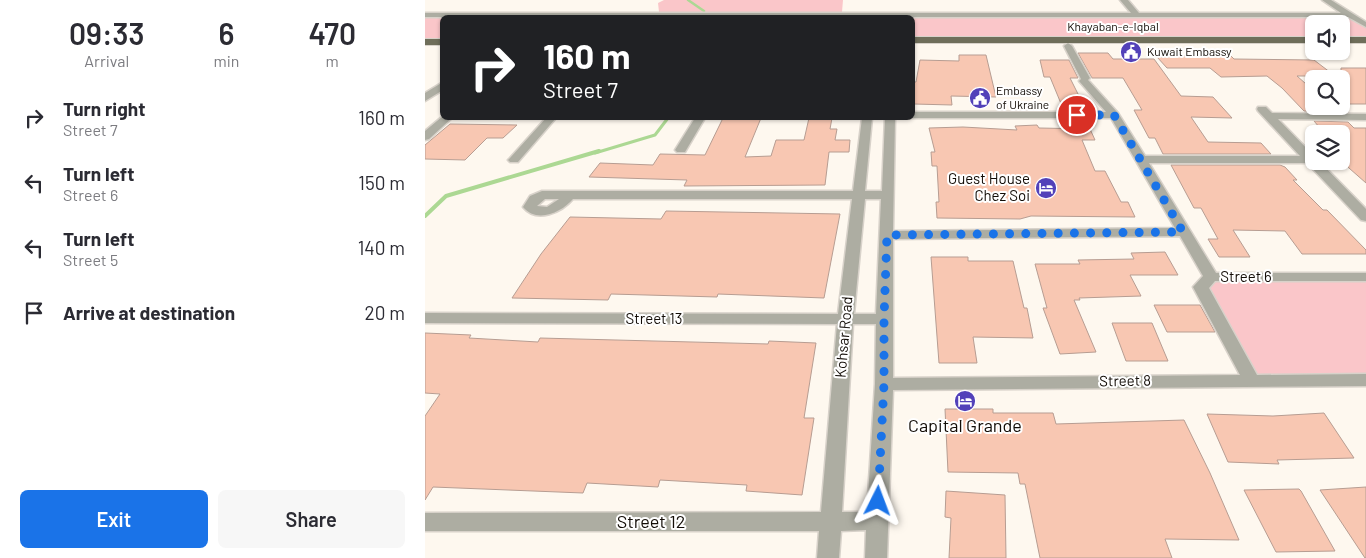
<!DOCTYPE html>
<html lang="en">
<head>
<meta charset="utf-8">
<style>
	body { margin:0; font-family:Barlow,sans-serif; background:#f7f7f7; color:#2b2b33; height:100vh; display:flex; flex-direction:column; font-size:19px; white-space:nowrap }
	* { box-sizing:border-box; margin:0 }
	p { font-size:16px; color:#7c7c81 }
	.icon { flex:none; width:28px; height:28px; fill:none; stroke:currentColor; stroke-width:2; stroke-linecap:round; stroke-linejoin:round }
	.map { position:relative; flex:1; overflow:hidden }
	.side { display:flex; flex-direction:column; background:#fff; width:425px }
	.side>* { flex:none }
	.banner { position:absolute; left:15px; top:15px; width:475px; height:105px; border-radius:8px; box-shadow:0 1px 4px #0004; background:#202124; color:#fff; overflow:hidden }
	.tools { position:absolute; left:880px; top:15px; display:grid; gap:10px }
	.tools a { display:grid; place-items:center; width:45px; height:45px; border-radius:8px; background:#fff; box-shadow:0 1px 4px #0004; font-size:25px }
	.pin { position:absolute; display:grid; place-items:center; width:42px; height:42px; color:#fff; margin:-21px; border:2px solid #fff; border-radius:50%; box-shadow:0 1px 5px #0007 }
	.me { position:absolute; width:55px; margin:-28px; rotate:3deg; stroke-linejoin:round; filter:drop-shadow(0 0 4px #0008) }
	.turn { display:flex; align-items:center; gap:18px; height:105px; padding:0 20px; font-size:22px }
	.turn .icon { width:65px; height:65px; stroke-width:2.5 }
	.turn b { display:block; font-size:35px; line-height:42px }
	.eta { display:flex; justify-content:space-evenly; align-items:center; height:85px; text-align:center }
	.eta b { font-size:30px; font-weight:600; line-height:35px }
	.cta { display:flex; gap:10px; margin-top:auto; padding:10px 20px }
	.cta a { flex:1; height:58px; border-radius:8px; background:#1a73e8; color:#fff; font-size:20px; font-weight:600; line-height:58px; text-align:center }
	.cta a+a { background:#f7f7f7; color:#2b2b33 }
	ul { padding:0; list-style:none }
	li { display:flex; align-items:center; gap:15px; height:65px; padding:0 20px }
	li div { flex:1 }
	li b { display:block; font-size:19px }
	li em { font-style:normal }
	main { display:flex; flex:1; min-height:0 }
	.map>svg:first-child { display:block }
</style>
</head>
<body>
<main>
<section class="side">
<div class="eta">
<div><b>09:33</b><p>Arrival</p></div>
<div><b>6</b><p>min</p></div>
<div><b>470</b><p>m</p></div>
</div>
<ul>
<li><svg class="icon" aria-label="right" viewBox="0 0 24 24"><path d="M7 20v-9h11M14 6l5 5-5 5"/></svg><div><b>Turn right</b><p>Street 7</p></div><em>160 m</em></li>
<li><svg class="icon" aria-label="left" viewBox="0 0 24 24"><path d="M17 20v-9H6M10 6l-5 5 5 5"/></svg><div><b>Turn left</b><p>Street 6</p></div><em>150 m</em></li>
<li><svg class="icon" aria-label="left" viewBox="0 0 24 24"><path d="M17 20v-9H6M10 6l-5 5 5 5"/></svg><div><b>Turn left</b><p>Street 5</p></div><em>140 m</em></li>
<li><svg class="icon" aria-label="arrive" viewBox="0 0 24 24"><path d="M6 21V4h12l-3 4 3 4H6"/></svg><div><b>Arrive at destination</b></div><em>20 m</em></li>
</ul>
<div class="cta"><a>Exit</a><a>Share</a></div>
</section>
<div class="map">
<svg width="941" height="558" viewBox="0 0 941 558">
	<rect width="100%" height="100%" fill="#fef8ef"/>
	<path fill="#fac6c9" d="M239 0H418L417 12H234L233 3Z
		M922 16 941 27V38H916V24H889V38H488V18H18L17 39H0V17Z
		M786 277H941V380L826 379 776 287Z"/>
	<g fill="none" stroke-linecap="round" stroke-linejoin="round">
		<path stroke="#acd893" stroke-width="2.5" d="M263 0 279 11"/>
		<path stroke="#acd893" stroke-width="3" d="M170 153 230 135 243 118"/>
		<path stroke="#acd893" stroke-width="4" d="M0 216 21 196 174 151"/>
	</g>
	<path fill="#f8c7b2" stroke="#b79d92" d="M653 53H683L688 59H729L756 96 788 97 807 118 766 117 783 142 836 143 846 154H738L730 138H724L709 110H717L698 78H667Z
		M804 54 809 59 889 60 910 76H872L889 91V106H908L913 112 879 111 857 88 842 76 796 77 785 68H742L732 57Z
		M534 55H561L571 97 526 96 527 105 489 104V82H491L495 60 534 61Z
		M615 60H644L653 78H645L659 106H637L625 77H619Z
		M916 68H941V104H916Z
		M298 118H336L320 157 346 156 351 140H379L384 118H407L405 129H412L410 140H425L424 152H404L400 185 259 186 262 180 164 177 175 163 228 165 235 154 280 155Z
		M889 121 923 122 929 128H941V183L916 161V134H900Z
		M25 124 92 125 78 138H62L40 160 0 159V145Z
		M612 125 614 128 665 129 670 140H657L670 171H680L696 202H703L710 217 606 216 595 219 512 218 511 202H514L512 166H507L506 152H510L504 128 538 127 592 130 590 126Z
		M746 165H855L860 167 872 180H868L898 210H902L941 250V254H877L860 231 808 230 825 257H794L783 239H793L776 208H769Z
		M241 211 415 214 399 298 293 294 292 297 186 294 183 300 87 298 116 254 145 217 236 219Z
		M740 252 753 275H705L716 296 654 298 655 300H649L671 352 635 354 618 308H622L610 264H655L653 260 709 259 706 253Z
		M506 257H543V261H588L599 308H602L608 338 548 337 552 363H514Z
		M729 305H775L790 332H742Z
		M687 323H727L743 361H701Z
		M0 333 46 335 44 338 113 342 115 338 343 344 344 341 391 343 379 418H389L377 495 321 491 322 485 235 480 233 487 162 483 158 493 8 487 0 500V416L15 394 0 393Z
		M520 409H568V413H628L631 424 759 420 785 473 814 540 740 539 747 558H615L600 484H595L593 473 523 472Z
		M899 413 929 458 852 460 854 464 803 462 782 414 848 416Z
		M941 487V558H940L895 490Z
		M874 489 876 491 910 551 851 552 819 490Z
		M521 491 580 495 581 558H524L526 518 520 517Z"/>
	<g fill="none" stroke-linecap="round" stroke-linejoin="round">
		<g stroke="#d8d2ca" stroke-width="3">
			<path id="minor" d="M695 0H703L714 13H916L897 0H906L941 22V27L923 17H0V13H706Z
				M643 43 647 46 665 78 663 80 693 113 720 156H875L833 111 832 109 833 107H841L847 113 941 114V120L853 119 889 156V161H894L941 209V221L936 220 882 163H724L791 273H941V281H790L784 288 832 375 941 374V386L468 390 462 558H440L441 530 416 531 414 558H392L394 531H0V513L396 512 412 324 0 323V313L413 314 427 199H148C137 212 112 224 98 207L105 196 117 191H428L437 118H447L440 191H457L460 118H470L468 231 750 228 686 118H485H488V112H681L654 81 656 79 639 46ZM120 199H134L122 207 112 206ZM440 199H456L451 314H429ZM755 236 778 276 768 287 815 375 468 378V239ZM428 324H451L450 384 442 512H417Z
				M18 82V90L0 101V93Z
				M18 116 27 118 4 139 0 140V131Z
				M121 118H131L93 162H85L83 160 85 158Z
				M270 118H280L260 152H252L250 150Z"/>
		</g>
		<g stroke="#d8d2ca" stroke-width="2">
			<path id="major" d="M488 37H889V43H488Z
				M916 37H941V43H916Z
				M0 39H18V45H0Z"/>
		</g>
		<use href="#minor" fill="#adada2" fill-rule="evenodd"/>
		<use href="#major" fill="#6f6e5a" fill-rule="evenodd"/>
	</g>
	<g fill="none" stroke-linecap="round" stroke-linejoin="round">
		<path stroke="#1a73e8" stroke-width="9" stroke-dasharray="0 16.2" d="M453 501 459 384V319L462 235 758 232 689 115H652"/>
	</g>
	<defs>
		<g id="civic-disc" transform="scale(1.125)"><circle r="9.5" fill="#5241b9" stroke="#fff"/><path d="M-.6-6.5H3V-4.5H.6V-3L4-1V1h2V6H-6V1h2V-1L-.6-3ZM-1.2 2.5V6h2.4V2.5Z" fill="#fff"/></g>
		<g id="hotel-disc" transform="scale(1.125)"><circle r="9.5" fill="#5241b9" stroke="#fff"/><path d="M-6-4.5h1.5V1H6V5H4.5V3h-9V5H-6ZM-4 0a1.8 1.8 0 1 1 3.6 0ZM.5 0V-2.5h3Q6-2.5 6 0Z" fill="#fff"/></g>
	</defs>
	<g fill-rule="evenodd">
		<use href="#civic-disc" x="706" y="52"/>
		<use href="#civic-disc" x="555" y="98"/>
		<use href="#hotel-disc" x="621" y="188"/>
		<use href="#hotel-disc" x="540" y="401"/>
	</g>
	<g text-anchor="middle" stroke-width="4" stroke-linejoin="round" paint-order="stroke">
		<g font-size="12" fill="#120c06" stroke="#fff">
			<text x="688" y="31">Khayaban-e-Iqbal</text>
		</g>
		<g font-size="12" fill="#120c06" stroke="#fff" text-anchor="start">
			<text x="722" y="56">Kuwait Embassy</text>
			<text x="571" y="95">Embassy<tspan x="571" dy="14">of Ukraine</tspan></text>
		</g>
		<g font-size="15" fill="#120c06" stroke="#fff" text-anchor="end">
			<text x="605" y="184">Guest House<tspan x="605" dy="17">Chez Soi</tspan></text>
		</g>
		<g font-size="15" fill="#120c06" stroke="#fff">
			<text x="821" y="282">Street 6</text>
			<text x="229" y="324">Street 13</text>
			<text transform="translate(419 337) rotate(-85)" y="5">Kohsar Road</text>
			<text transform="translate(700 381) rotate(-1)" y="5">Street 8</text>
		</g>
		<g font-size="18" fill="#120c06" stroke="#fff">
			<text x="540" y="432">Capital Grande</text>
		</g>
		<g font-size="18" fill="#120c06" stroke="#fff">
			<text x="226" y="528">Street 12</text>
		</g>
	</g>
</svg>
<div class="tools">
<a><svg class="icon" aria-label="sound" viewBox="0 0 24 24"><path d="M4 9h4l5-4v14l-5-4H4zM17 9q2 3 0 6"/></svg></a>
<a><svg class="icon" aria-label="search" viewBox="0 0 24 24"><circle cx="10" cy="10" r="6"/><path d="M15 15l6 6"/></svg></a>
<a><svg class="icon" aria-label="layers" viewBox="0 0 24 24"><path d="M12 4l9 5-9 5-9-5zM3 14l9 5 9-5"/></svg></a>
</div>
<div class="pin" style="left:652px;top:115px;background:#d93025"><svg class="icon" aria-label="arrive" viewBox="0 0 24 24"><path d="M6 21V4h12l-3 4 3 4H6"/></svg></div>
<svg class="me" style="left:453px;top:501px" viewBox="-20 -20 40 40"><path d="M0-17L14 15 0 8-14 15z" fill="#1a73e8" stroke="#fff" stroke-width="4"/></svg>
<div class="banner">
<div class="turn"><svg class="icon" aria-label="right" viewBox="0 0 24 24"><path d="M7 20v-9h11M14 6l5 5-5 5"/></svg><div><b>160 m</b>Street 7</div></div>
</div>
</div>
</main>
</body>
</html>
